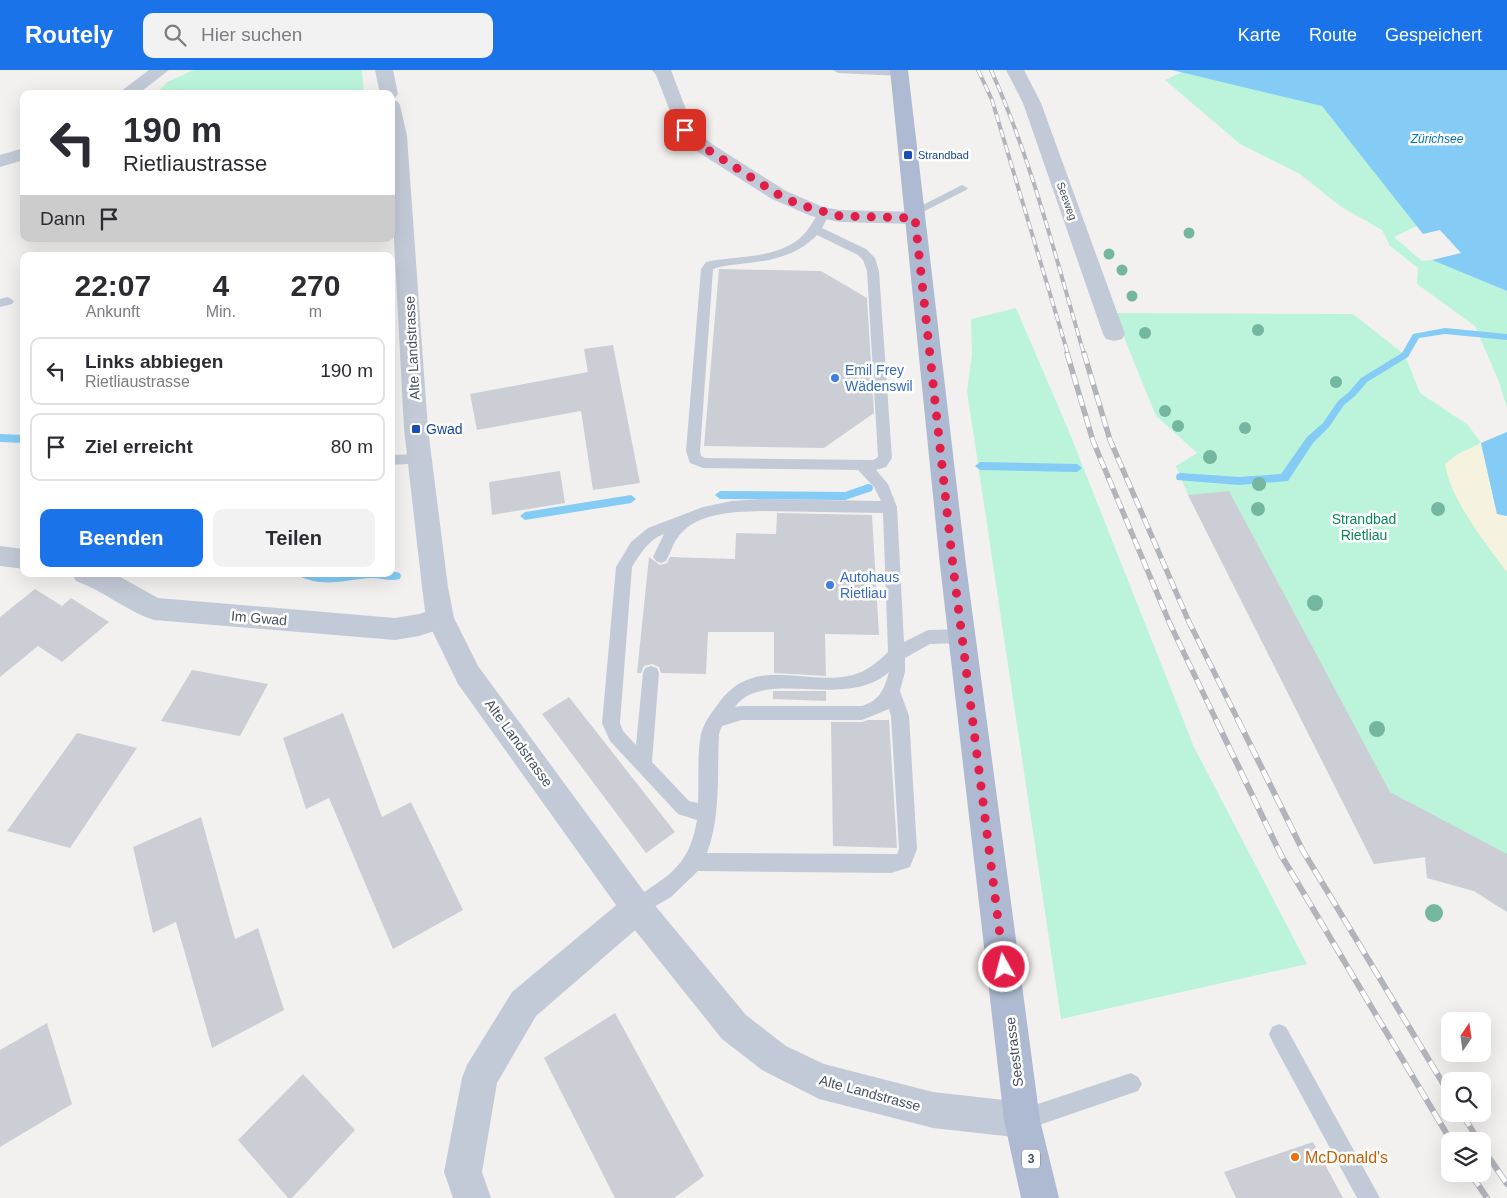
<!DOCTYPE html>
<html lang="de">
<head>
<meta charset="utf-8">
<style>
	body { margin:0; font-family:Arial,sans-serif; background:#f2f2f3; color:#2b2b33; height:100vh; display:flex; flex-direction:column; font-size:19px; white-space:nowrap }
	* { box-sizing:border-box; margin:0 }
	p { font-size:16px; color:#7c7c81 }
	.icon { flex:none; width:28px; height:28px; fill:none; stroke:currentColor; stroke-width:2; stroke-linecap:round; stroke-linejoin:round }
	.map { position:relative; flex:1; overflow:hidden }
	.sheet { position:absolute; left:20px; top:182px; width:375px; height:325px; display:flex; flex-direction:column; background:#fff; border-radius:10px; box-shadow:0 5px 20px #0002 }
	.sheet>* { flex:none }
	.banner { position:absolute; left:20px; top:20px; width:375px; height:152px; border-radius:10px; box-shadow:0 5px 20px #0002; background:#fff; color:#2b2b33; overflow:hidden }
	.needle { width:32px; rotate:13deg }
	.controls { position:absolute; left:1441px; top:942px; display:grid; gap:10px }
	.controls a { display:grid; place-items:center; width:50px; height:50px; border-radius:10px; background:#fff; box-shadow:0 5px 20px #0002; font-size:25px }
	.pin { position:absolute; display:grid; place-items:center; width:42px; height:42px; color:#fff; margin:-21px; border-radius:10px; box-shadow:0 2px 8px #0006 }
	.me { position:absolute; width:55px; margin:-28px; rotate:353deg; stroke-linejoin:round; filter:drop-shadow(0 0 4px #0008) }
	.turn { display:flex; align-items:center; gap:18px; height:105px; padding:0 20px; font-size:22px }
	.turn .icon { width:65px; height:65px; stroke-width:2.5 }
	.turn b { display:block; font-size:35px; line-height:42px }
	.then { display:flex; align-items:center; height:48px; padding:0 20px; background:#0003; gap:10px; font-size:19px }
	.eta { display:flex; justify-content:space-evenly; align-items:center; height:85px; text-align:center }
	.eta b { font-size:30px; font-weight:600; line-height:35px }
	.button { display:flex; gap:10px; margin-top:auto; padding:10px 20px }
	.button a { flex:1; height:58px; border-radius:10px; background:#1a73e8; color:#fff; font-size:20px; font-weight:600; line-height:58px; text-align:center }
	.button a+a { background:#f2f2f3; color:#2b2b33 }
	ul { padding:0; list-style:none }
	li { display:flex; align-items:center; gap:15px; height:68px; margin:0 10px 8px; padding:0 10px; border:2px solid #e1e1e2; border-radius:10px }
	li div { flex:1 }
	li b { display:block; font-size:19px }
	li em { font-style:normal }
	header { display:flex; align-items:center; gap:30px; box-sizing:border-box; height:70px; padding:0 25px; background:#1a73e8; color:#fff }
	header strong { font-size:24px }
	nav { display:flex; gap:28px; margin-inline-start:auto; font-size:18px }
	.search { width:350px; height:45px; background:#f2f2f3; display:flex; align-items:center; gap:12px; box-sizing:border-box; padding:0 18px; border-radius:10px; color:#7c7c81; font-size:19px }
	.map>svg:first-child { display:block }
</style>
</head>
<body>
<header>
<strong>Routely</strong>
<div class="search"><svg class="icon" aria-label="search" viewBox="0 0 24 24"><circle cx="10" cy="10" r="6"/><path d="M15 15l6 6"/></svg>Hier suchen</div>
<nav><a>Karte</a><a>Route</a><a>Gespeichert</a></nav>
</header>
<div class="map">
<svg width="1507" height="1128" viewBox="0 0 1507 1128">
	<rect width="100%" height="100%" fill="#f3f1f0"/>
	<path fill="#bbf4db" d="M194 0H362L364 24H156L167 12Z
		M1186 0 1311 16 1425 152 1394 167 1422 191 1432 190 1507 221V338L1499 312 1475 256 1417 214 1418 198 1390 176 1382 160 1340 136 1300 104 1240 74 1165 10Z
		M1016 238 1068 359 1194 677 1307 894 1061 949 967 321 972 284 971 249Z
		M1114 243 1353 244 1405 285 1420 323 1468 355 1481 373 1507 362V842L1474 821 1427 808 1425 787 1374 794 1188 425 1176 396 1197 383 1156 346Z"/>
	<path fill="#f5f2e0" d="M1481 373 1497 443 1507 446V502C1487 476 1449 427 1445 394L1458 384Z"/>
	<path fill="#84cbf5" d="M1172 0H1507V221L1432 190 1461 183 1440 160 1423 164 1322 36Z
		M1507 362V446L1497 444 1481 373Z"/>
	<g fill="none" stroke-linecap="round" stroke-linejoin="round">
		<path fill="#84cbf5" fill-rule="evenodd" d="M1445 258 1507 264V270L1445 264 1419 268 1408 287 1367 312 1355 326 1344 335 1329 357 1313 373 1288 411 1239 415 1177 410 1176 407 1177 404 1181 403 1239 407 1281 404 1307 367 1323 353 1338 331 1349 322 1361 308 1402 283 1413 264Z
			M0 364 24 365V373L0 372Z
			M980 392 1077 394 1082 398 1077 402 980 400 975 396Z
			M868 414 872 415 873 418 872 421 845 430 720 429 715 425 720 421 845 422Z
			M631 425 636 429 631 433 525 450 520 446 525 442Z
			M391 501 400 503 401 506 400 509C391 512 381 508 372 508 346 509 326 518 301 507L300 504H391Z"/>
	</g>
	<path fill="#ccced6" d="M719 199 821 201 867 228 874 343 824 378 704 376Z
		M613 275 640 413 593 420 581 341 477 360 470 324 588 302 584 279Z
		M560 401 565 433 492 445 489 412Z
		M1229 421 1390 722 1507 784V842L1474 821 1427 808 1425 787 1374 794 1188 425Z
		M777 443 872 445 879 565 825 564 826 606 774 603V562H708L706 604 661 603 659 597 652 594 644 596 641 603H637L649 487 660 495 667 493 670 487 735 489 736 463 776 464Z
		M35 519 62 536 71 528 109 552 62 592 38 576 0 607V547Z
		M192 600 268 614 240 666 161 651Z
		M773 621H826V631L773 629Z
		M569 627 675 762 646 783 542 644Z
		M343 643 382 747 411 732 463 840 393 879 329 728 306 739 283 668Z
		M868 650H889L897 778 833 776 831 652H862Z
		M77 663 137 678 70 778 7 761Z
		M201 747 235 869 258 858 284 940 212 978 176 852 153 863 133 777Z
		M615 943 704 1106 674 1128H615L544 988Z
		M47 953 72 1034 0 1077V980Z
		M303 1004 355 1060 292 1128H288L238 1070Z
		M1313 1072 1343 1128H1236L1224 1102Z"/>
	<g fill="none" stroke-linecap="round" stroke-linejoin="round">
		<path fill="#c3cad7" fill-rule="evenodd" d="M833 0H900L905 3 900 6 838 3Z
			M962 115 968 118 966 120 919 144H911L909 142Z
			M824 139 830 143 822 158 866 179 875 188 879 201 892 388 886 397 876 400 888 414 897 437 904 572 928 560 963 559 969 561 971 566 969 571 963 573 930 574 905 588V602L900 621 909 646 917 779 910 797 891 803 698 801 671 827 637 847 630 845 627 838C632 828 642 824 650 818 680 799 691 784 697 750L678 744 610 671 602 653 616 497 631 472 648 458 703 437 732 431 762 429 881 431 874 417 858 400 703 398 690 393 686 381 701 199 706 192 710 191C739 186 776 188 799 169 809 161 813 150 820 141ZM817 165 858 185 863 190 867 201 878 387 873 390 705 388 701 386 700 381 713 199C721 196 731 195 740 194 769 191 796 187 817 165ZM762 441 883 443 888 582C878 592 867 601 853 605 804 617 755 583 718 634 711 643 704 653 701 664 697 683 699 713 698 733L689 731 652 692 659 603 657 598 651 596 645 598 643 603 636 675 623 661 620 653 632 497C640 484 648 470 664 464L653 487 656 491 661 493 666 491C670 484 672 476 676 470 694 442 732 442 762 441ZM889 602C884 620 880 630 862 636H742L735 637C763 597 846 641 889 602ZM889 639 891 646 899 779 897 784 707 783C721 746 717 703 719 664L722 656 742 650H862Z
			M8 227 14 231 12 234 0 237V229Z
			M420 384 425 385 427 389 425 393 391 395V385Z
			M1279 954 1286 957 1380 1128H1357L1272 971 1269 964 1272 957Z
			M1131 1003 1138 1007 1142 1014 1138 1021 1022 1061 1014 1058 1011 1050 1014 1042Z"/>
		<path fill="#c3cad7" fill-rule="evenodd" d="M149 0H169L138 24H117Z
			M652 0H671L693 58 712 74 786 121 823 137 840 140 915 142 922 144 925 148 922 152 915 154 840 152 811 146 772 129 698 82 679 64 656 5Z
			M1006 0H1024L1041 33 1125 264 1122 269 1114 271 1106 269 1103 264 1023 33Z
			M24 78V90L0 97V85Z
			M0 476 24 479V499L0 496Z
			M72 504H115L158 528 395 548 419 544 440 537 450 540 454 548 450 556 419 566 395 570 154 550C126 541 104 521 76 511Z
			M637 822 648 827 653 838 648 849 536 946 497 1013 482 1102 491 1128H453L444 1102 462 1008 467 995 512 922 626 827Z"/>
		<path fill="#c3cad7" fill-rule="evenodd" d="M375 0H393L398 24 395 28 391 29V24H380Z
			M391 30 397 31 400 35 407 66 428 359 448 517 454 548 478 596 648 827 746 945 786 976 824 994 933 1022 1022 1032 1035 1037 1040 1050 1035 1063 1022 1068 933 1058 819 1029 762 1000 722 969 626 849 458 614 426 548 422 517 404 359 391 113Z"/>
		<path fill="#aebad2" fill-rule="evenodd" d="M890 0H908L966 495 1040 1050 1059 1128H1021L1004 1050 940 495Z"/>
		<g stroke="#b2b4bb" stroke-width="4">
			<path id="rail-far2" d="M978 0 992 30 1068 284
				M991 0C1032 91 1056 189 1084 284"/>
		</g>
		<g stroke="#b2b4bb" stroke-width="5.5">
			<path id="rail-far1" d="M1067 283 1093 371 1170 554 1217 652
				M1084 283 1110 370 1189 552 1239 652"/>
		</g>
		<g stroke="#b2b4bb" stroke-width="6">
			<path id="rail" d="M1216 650 1281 785 1451 1071
				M1238 650 1303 781 1450 1025
				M1462 1044 1479 1071
				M1482 1077 1507 1114
				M1471 1104 1487 1128"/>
		</g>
		<use href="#rail-far2" stroke="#fff" stroke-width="2.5" stroke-dasharray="8" stroke-linecap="butt"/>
		<use href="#rail-far1" stroke="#fff" stroke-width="4" stroke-dasharray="11" stroke-linecap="butt"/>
		<use href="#rail" stroke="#fff" stroke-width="4.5" stroke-dasharray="14" stroke-linecap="butt"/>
	</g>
	<g fill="#74b69f">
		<circle cx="1189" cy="163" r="5.5"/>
		<circle cx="1109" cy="184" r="5.5"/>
		<circle cx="1122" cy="200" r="5.5"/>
		<circle cx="1132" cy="226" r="5.5"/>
		<circle cx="1258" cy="260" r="6"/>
		<circle cx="1145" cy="263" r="6"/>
		<circle cx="1336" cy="312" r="6"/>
		<circle cx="1165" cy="341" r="6"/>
		<circle cx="1178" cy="356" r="6"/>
		<circle cx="1245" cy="358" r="6"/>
		<circle cx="1210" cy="387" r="7"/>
		<circle cx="1259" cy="414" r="7"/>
		<circle cx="1258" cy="439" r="7"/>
		<circle cx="1438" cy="439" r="7"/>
		<circle cx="1315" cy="533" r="8"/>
		<circle cx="1377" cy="659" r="8"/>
		<circle cx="1434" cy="843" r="9"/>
	</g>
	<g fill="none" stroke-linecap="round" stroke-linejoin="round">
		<path stroke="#e11d48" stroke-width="9" stroke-dasharray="0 16.2" d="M685 60 705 78 779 125 800 135 840 146 915 148 953 496 1004 897"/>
	</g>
	<g fill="#1a4fb4" stroke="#fff" stroke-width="2">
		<rect x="903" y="80" width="10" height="10" rx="2.5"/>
		<rect x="411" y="354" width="10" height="10" rx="2.5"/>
	</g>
	<g fill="#3f7fe0" stroke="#fff" stroke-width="2">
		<circle cx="835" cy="308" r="5"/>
		<circle cx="830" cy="515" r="5"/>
	</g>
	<circle fill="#e8710a" stroke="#fff" stroke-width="2" cx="1295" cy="1087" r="5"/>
	<g text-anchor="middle" stroke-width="5" stroke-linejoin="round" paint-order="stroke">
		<g font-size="11" fill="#164399" stroke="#fff" text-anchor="start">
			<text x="918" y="89">Strandbad</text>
		</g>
		<g font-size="11" fill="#465060" stroke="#fff">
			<text transform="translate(1067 131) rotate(70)" y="4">Seeweg</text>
		</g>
		<g font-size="12" font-style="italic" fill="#0074b9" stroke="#fff">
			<text x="1437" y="73">Zürichsee</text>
		</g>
		<rect fill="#fff" stroke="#7e8490" stroke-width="1" x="1022" y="1079.5" width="18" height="19" rx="4"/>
		<g font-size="12" font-weight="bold" fill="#465060">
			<text x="1031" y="1093">3</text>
		</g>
		<g font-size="14" fill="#465060" stroke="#fff">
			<text transform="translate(412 278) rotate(-93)" y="5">Alte Landstrasse</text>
			<text transform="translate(259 548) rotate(5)" y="5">Im Gwad</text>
			<text transform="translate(519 673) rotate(54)" y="5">Alte Landstrasse</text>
			<text transform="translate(1014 982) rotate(-97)" y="5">Seestrasse</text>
			<text transform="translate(870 1023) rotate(15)" y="5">Alte Landstrasse</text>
		</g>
		<g font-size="14" fill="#366cbe" stroke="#fff" text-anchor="start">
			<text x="845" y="305">Emil Frey<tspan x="845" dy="16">Wädenswil</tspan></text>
			<text x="840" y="512">Autohaus<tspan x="840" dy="16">Rietliau</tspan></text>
		</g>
		<g font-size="14" fill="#164399" stroke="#fff" text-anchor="start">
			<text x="426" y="364">Gwad</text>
		</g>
		<g font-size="14" fill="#0d855d" stroke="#fff">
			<text x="1364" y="454">Strandbad<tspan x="1364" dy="16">Rietliau</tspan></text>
		</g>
		<g font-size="16" fill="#c56008" stroke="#fff" text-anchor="start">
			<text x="1305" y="1093">McDonald's</text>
		</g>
	</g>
</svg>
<div class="controls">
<a><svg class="needle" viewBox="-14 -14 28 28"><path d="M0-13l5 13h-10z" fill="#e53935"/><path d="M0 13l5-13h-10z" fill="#7c7c81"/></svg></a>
<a><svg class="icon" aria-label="search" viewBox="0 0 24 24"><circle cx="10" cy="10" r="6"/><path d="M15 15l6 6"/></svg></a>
<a><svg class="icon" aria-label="layers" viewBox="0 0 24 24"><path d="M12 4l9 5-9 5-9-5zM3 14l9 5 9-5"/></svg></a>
</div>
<div class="pin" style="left:685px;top:60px;background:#d93025"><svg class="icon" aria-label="arrive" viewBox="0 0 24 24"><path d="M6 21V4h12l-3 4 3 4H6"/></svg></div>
<svg class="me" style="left:1004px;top:897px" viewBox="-20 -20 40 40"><circle r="17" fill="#e11d48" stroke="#fff" stroke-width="3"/><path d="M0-11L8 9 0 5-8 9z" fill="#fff"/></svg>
<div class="banner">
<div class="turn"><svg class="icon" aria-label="left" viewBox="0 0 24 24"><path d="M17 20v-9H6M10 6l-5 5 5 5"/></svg><div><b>190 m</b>Rietliaustrasse</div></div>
<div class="then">Dann<svg class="icon" aria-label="arrive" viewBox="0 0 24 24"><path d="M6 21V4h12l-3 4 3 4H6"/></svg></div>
</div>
<section class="sheet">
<div class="eta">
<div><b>22:07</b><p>Ankunft</p></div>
<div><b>4</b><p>Min.</p></div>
<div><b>270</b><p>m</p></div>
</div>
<ul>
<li><svg class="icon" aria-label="left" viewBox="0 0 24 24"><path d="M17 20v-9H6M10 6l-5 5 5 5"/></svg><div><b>Links abbiegen</b><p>Rietliaustrasse</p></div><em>190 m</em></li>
<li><svg class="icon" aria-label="arrive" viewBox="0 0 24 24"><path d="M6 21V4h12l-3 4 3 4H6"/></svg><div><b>Ziel erreicht</b></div><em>80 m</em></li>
</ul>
<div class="button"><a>Beenden</a><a>Teilen</a></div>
</section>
</div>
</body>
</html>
